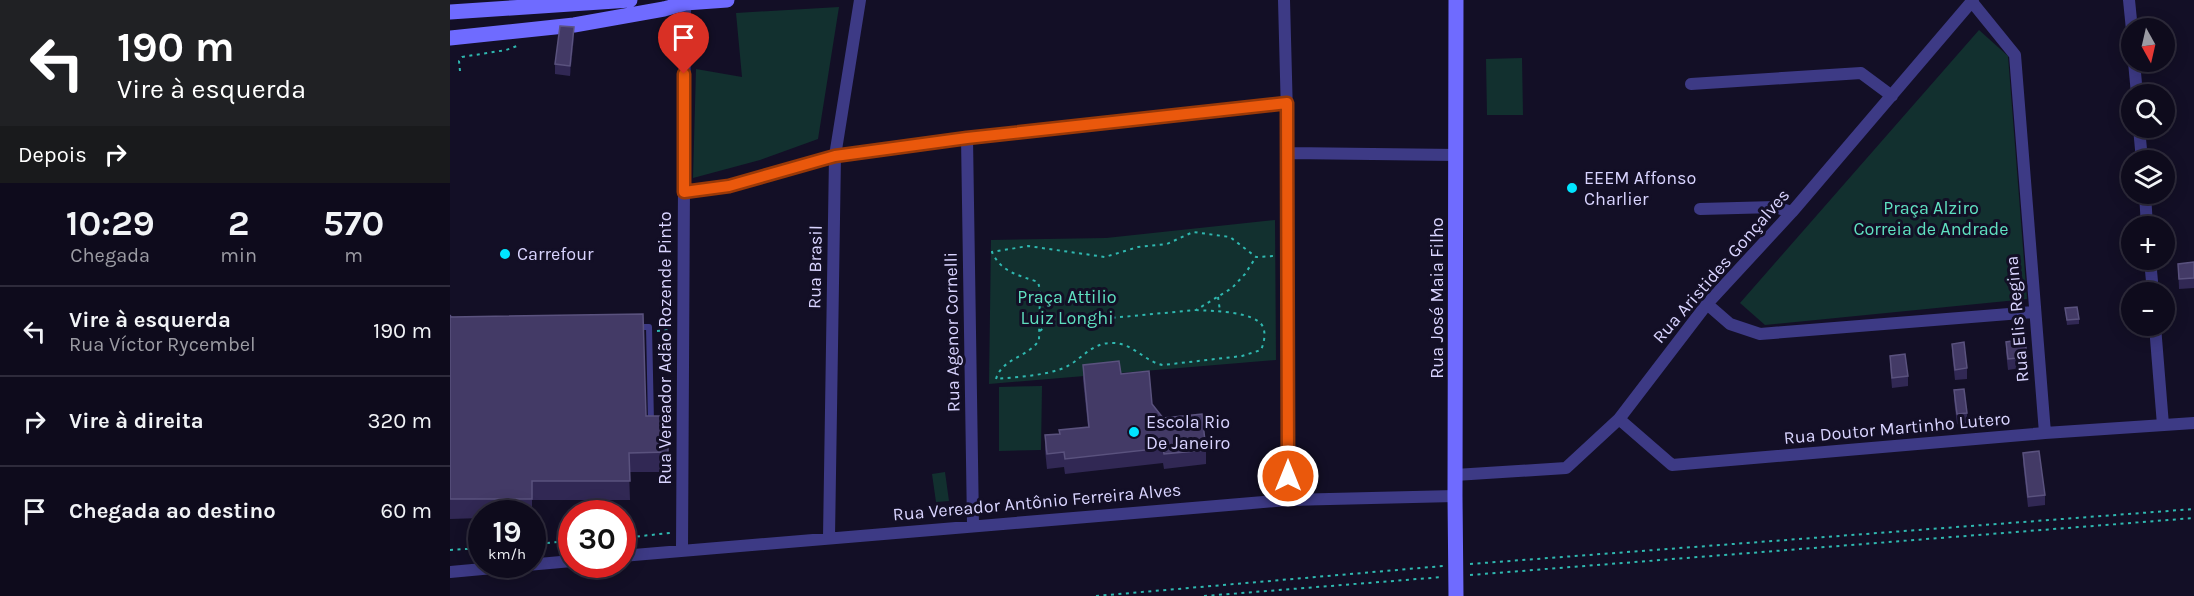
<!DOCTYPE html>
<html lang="pt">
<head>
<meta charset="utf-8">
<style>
	body { margin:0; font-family:Karla,sans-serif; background:#1c1929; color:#f1f3f6; height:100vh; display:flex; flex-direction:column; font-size:22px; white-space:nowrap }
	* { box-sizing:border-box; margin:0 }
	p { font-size:20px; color:#9b9ba3 }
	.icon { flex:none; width:33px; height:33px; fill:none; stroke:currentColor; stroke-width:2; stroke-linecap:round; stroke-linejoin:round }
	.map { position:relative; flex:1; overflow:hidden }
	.panel { display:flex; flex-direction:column; background:#0e0b1c; width:450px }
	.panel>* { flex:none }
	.banner { background:#202124; color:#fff; overflow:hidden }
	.needle { width:39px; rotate:172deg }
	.buttons { position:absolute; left:1671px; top:18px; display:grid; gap:12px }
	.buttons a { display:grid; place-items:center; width:54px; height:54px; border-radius:50%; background:#0e0b1c; box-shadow:0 3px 15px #0003,0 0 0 2px #2e2b3b; font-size:30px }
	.speed { position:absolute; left:18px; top:500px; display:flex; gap:12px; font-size:30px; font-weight:700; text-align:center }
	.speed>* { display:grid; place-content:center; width:78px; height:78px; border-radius:50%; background:#0e0b1c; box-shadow:0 3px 15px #0003,0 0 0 2px #2e2b3b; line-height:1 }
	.speed small { font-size:15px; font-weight:400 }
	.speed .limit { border:9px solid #d22; background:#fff; color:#111 }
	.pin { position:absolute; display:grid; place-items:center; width:51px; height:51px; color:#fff; margin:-62px -26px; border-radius:50% 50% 50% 0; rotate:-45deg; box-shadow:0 0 6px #0007 }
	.pin .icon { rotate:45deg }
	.me { position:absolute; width:66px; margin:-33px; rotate:0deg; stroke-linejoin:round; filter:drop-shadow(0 0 4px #0008) }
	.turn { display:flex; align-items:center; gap:21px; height:126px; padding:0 18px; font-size:27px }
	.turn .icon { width:78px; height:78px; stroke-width:2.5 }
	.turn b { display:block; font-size:42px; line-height:51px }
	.then { display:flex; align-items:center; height:57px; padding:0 18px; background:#0003; gap:12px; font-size:22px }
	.eta { display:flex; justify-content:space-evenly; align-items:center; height:102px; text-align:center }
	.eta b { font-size:36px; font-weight:700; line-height:42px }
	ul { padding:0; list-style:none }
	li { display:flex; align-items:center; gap:18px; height:90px; padding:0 18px; border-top:2px solid #2e2b3b }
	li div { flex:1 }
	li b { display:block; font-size:22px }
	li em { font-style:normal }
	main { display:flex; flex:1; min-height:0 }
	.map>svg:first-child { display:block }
</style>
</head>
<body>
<main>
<section class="panel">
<div class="banner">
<div class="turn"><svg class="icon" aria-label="left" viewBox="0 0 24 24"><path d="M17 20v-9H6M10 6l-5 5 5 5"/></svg><div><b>190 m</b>Vire à esquerda</div></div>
<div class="then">Depois<svg class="icon" aria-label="right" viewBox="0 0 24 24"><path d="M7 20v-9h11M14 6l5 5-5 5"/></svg></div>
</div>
<div class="eta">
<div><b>10:29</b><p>Chegada</p></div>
<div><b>2</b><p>min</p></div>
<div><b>570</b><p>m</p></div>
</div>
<ul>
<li><svg class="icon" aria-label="left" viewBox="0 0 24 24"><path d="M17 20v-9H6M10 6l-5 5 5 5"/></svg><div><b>Vire à esquerda</b><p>Rua Víctor Rycembel</p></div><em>190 m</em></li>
<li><svg class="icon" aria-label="right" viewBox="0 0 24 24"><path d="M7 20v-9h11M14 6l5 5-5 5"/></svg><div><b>Vire à direita</b></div><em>320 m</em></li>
<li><svg class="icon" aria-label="arrive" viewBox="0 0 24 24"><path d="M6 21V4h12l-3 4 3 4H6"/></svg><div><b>Chegada ao destino</b></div><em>60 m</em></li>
</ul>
</section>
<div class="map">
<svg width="1744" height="596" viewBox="0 0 1744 596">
	<rect width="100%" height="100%" fill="#130f26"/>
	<path fill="#12302f" d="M389 7 368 139 310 160 243 178 246 69 292 77 286 13Z
		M1529 30 1558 56 1577 299 1315 325 1290 303Z
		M1072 58 1073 115H1037L1036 59Z
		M825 220 826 360 539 384 541 240 656 238Z
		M592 386 591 450 549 451V387Z
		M495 472 499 501 486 502 482 474Z"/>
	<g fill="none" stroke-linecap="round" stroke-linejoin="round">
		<path stroke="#2fb8b0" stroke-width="2" stroke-dasharray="3 4.5" stroke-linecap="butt" d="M10 71 9 61 12 57 56 50 67 46
			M768 297 770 311
			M746 310C761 311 806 311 813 327 816 334 814 343 811 350L792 356 713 365C695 362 683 343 663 343 640 342 631 362 611 369 591 376 567 377 546 379 552 358 579 357 589 340L590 290 588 282C568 275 551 272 542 252L578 246 655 257 688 247 717 244 743 232 780 237 806 257 825 256
			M590 316 604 322
			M207 331 221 330
			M590 331 596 326 607 323 746 310 782 288 795 274 806 257
			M172 538 220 533
			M82 544 122 541
			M0 550 32 548
			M1020 564 1744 509
			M1020 575 1744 518
			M646 596 993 566
			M754 596 993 577"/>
		<path stroke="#3d3a85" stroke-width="6" d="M188 327H199L201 422"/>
		<path stroke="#3d3a85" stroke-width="12" d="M834 0 838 153V500
			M1679 0 1682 30
			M1522 2 1565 55 1595 433
			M1684 62 1687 94
			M1241 84 1411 73 1442 96
			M1689 128 1692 160
			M517 138 523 525
			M838 153 1007 155
			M234 192 279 186 385 156 517 138 837 103
			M1695 194 1697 226
			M1250 209 1325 207 1342 212
			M1700 260 1703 292
			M1257 304 1280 324 1310 334 1584 312
			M1705 326 1713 425
			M1169 419 1222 465 1595 433 1744 423
			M1005 475 1116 468 1169 419 1257 304 1342 212 1523 0
			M379 537 385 156 410 0
			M232 550 235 3
			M172 556 838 500 1005 496
			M0 572 122 561"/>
		<path stroke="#6f6bff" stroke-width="15" d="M1006 0 1005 496 1006 596
			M225 1 235 3 277 0
			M0 12 180 0
			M0 38 124 25 214 9 235 3"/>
	</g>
	<path fill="#312854" d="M124 37 120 76 105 74V64Z
		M1744 262V288L1729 289 1728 264Z
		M1615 308 1629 319V324L1617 325Z
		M0 315 196 416H218V472H179L180 500H82V513H32V518L0 519Z
		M1556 342 1577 357V367L1558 370 1556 352Z
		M1502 344 1517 368V379L1505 380 1502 354Z
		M1440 356 1458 376V386L1442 388 1440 366Z
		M633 365 671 374 702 404 713 418 756 450V464L714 469 713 463 615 474 614 467 597 469 595 450V435L609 434V430L638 427 633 380Z
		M1504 390 1517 413V423L1507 424 1504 400Z
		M1573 453 1595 495V505L1578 507 1573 463Z"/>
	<path fill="#1d163a" d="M124 27V37L120 76V66Z"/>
	<path fill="#433a66" stroke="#5a527e" stroke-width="1.5" d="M110 26 124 27 120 66 105 64Z
		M1744 262V278L1729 279 1728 264Z
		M1627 307 1629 319 1617 320 1615 308Z
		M193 314 196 416H218V452L179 453 180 481H82V499H0V315L1 317Z
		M1575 339 1577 357 1558 359 1556 342Z
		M1514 342 1517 368 1505 370 1502 344Z
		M1455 354 1458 376 1442 378 1440 356Z
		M669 361 671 374 699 371 702 404 713 418 752 414 756 450 714 454 713 448 615 459 614 452 597 454 595 435 610 434 609 430 639 427 633 365Z
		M1514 389 1517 413 1507 414 1504 390Z
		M1589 451 1595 495 1578 497 1573 453Z"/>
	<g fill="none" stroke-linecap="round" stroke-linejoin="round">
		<g stroke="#983908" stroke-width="15">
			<path id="route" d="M234 74V192L279 186 385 156 517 138 837 103 838 476"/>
		</g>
		<use href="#route" stroke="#ea580c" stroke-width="10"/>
	</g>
	<g fill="#00e5ff" stroke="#130f26" stroke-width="2">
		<circle cx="1122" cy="188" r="6"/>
		<circle cx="55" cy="254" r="6"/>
		<circle cx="684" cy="432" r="6"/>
	</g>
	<g text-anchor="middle" stroke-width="6" stroke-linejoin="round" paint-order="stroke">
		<g font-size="18" fill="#d9d4ff" stroke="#130f26" text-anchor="start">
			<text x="1134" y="184">EEEM Affonso<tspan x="1134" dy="21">Charlier</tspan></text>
			<text x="67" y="260">Carrefour</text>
			<text x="696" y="428">Escola Rio<tspan x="696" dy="21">De Janeiro</tspan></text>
		</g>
		<g font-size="18" fill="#5fe0c0" stroke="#130f26">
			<text x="1481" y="214">Praça Alziro<tspan x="1481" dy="21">Correia de Andrade</tspan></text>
			<text x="617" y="303">Praça Attilio<tspan x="617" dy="21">Luiz Longhi</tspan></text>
		</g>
		<g font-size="18" fill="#d9d4ff" stroke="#130f26">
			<text transform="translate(1271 266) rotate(-49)" y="6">Rua Aristides Gonçalves</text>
			<text transform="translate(365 267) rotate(-89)" y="6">Rua Brasil</text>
			<text transform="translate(987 298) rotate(-90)" y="6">Rua José Maia Filho</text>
			<text transform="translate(1567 319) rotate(-95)" y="6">Rua Elis Regina</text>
			<text transform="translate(502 332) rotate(-91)" y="6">Rua Agenor Cornelli</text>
			<text transform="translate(215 348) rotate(-90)" y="6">Rua Vereador Adão Rozende Pinto</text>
			<text transform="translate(1447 428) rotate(-5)" y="6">Rua Doutor Martinho Lutero</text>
			<text transform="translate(587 502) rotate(-5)" y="6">Rua Vereador Antônio Ferreira Alves</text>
		</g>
	</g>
</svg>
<div class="buttons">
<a><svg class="needle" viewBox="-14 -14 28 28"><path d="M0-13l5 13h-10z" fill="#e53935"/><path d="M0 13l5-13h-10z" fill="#9b9ba3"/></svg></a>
<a><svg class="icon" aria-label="search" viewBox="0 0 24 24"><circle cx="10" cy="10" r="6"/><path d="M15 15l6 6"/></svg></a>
<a><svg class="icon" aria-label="layers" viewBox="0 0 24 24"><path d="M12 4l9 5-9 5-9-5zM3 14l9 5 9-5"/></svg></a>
<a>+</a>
<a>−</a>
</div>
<div class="speed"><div>19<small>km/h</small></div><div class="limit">30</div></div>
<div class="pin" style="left:234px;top:74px;background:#d93025"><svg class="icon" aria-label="arrive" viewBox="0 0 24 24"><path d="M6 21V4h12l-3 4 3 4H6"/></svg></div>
<svg class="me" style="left:838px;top:476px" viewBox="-20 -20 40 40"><circle r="17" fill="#ea580c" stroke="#fff" stroke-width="3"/><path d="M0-11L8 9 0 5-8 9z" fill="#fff"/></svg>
</div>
</main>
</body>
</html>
